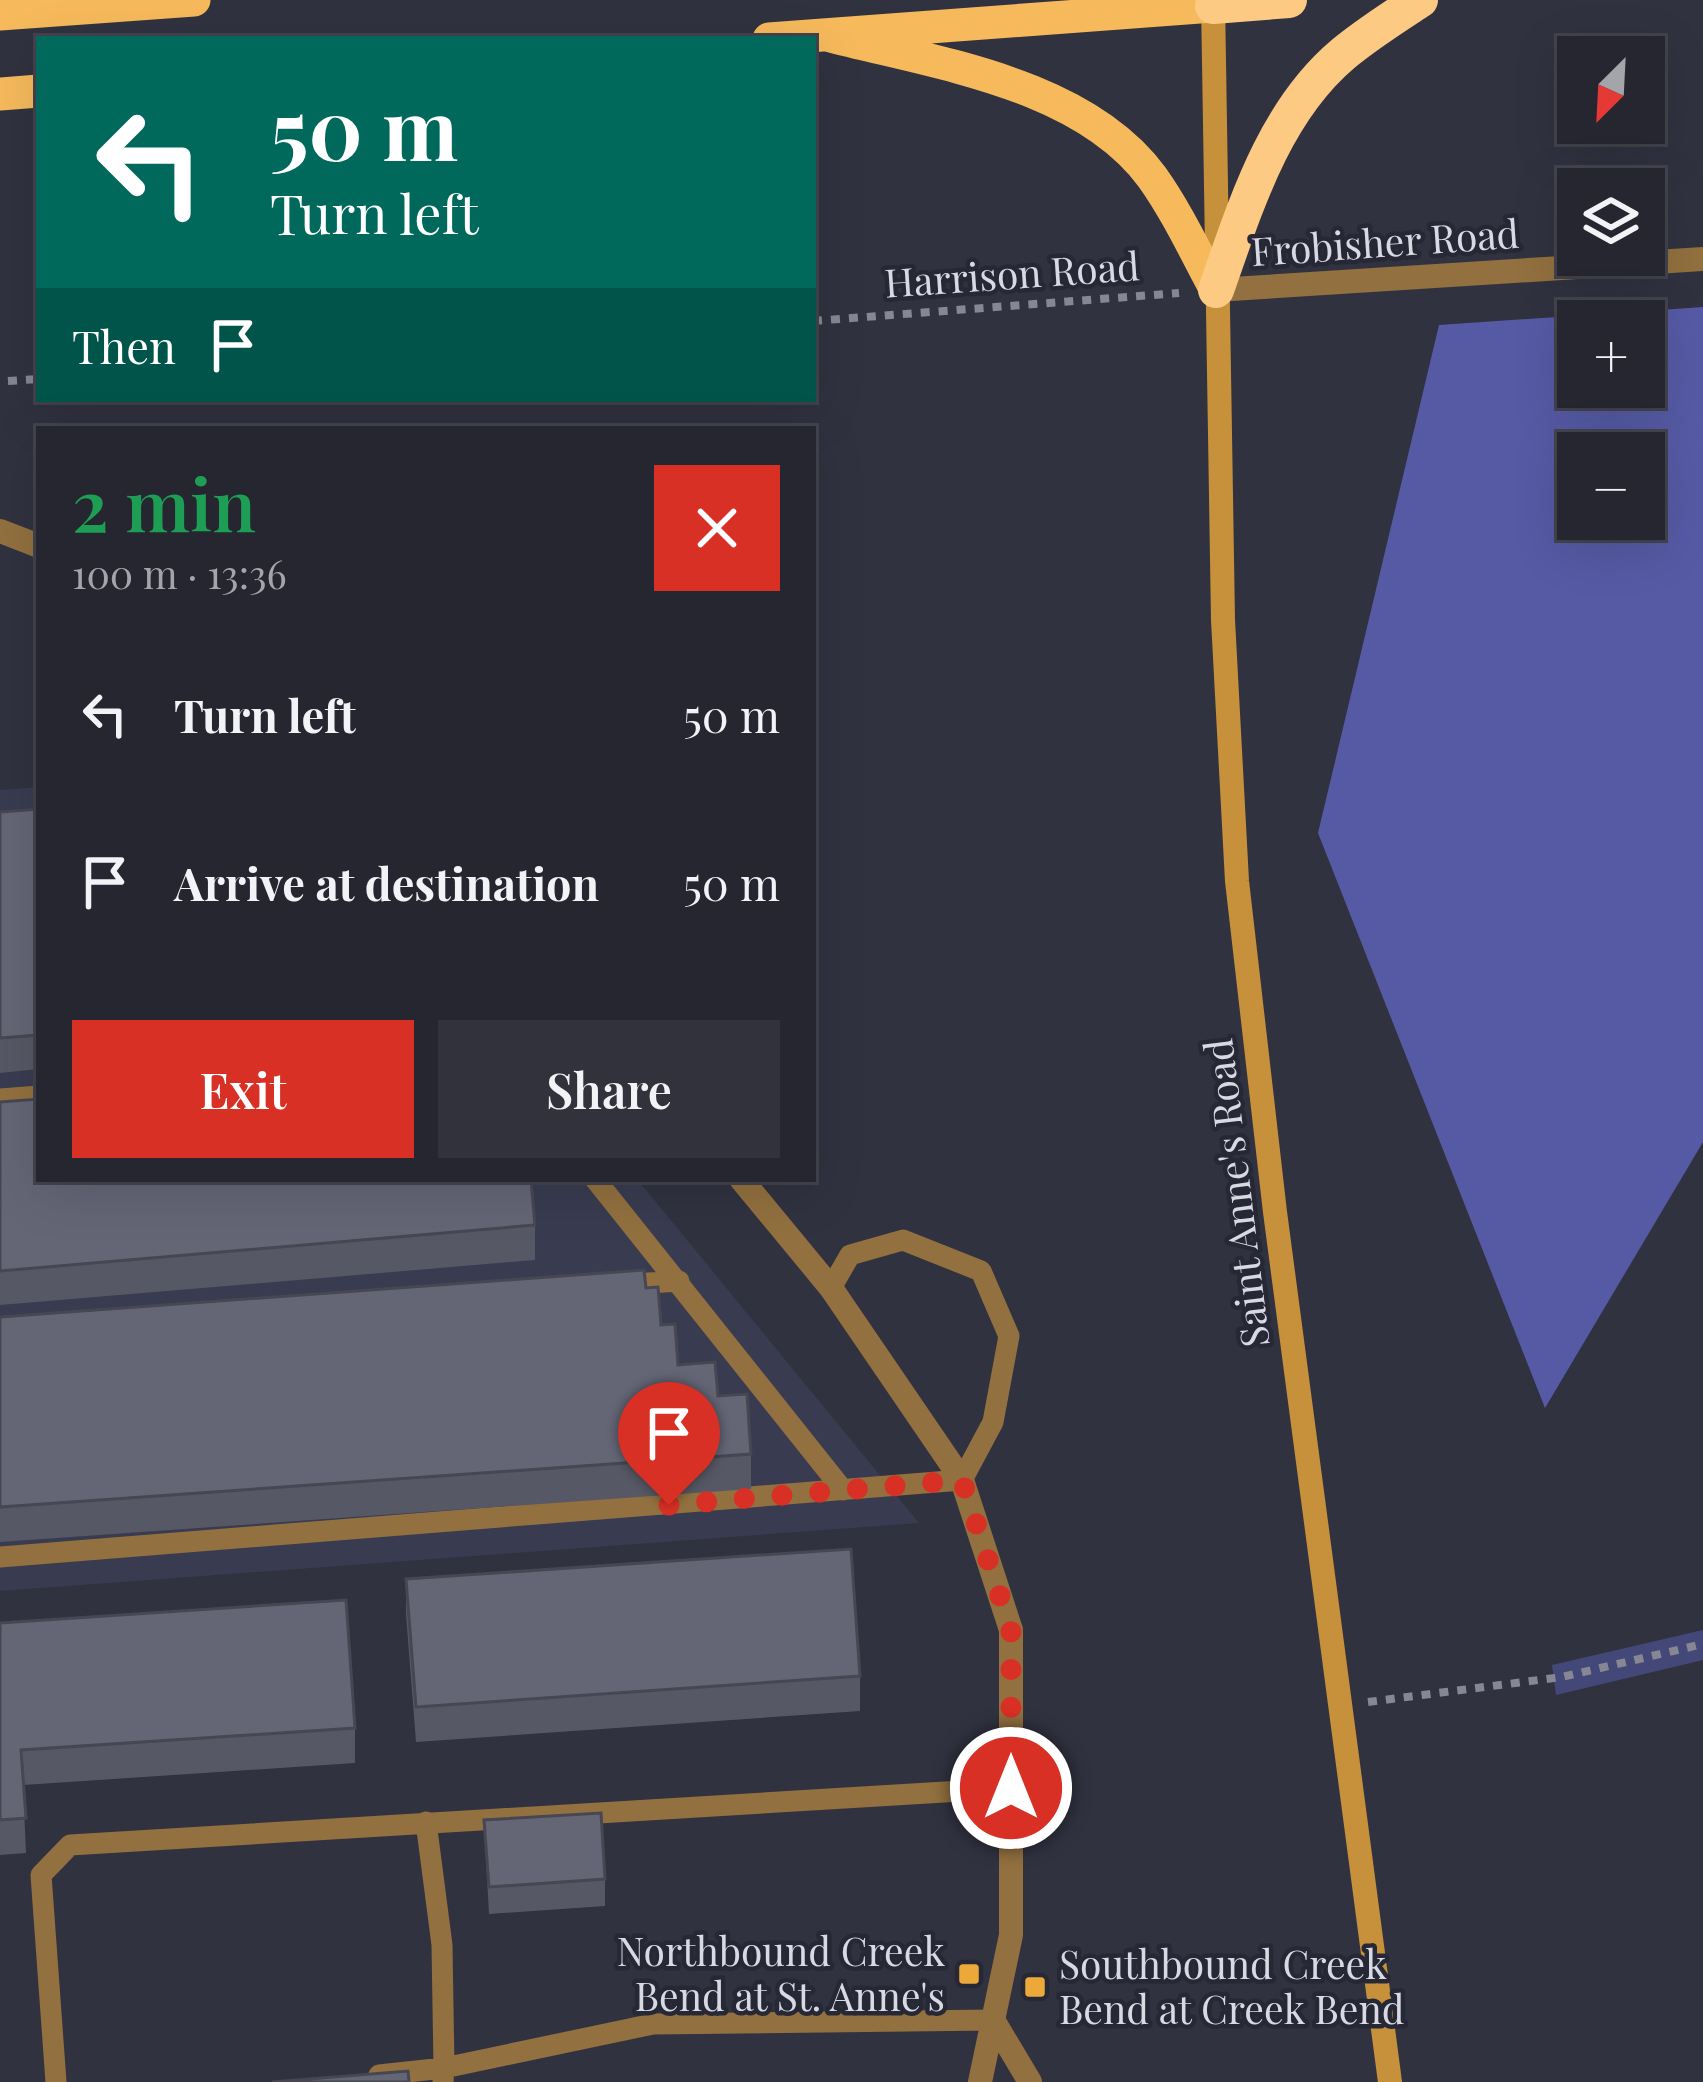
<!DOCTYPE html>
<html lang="en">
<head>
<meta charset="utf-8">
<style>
	body { margin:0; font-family:"Playfair Display",serif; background:#31323c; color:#f1f3f6; height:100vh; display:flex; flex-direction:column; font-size:45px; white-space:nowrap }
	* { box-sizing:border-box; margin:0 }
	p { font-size:39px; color:#a3a5ab }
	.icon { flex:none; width:66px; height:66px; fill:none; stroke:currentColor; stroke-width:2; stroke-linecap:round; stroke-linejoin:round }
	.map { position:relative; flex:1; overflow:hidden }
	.details { position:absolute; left:36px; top:426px; width:780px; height:756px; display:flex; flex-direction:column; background:#252630; border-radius:0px; box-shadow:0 12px 48px #0002,0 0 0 3px #42434c }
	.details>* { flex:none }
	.top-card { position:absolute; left:36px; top:36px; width:780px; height:366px; border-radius:0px; box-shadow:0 12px 48px #0002,0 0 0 3px #42434c; background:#00695c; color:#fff; overflow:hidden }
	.needle { width:78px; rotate:204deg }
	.fabs { position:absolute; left:1557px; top:36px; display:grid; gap:24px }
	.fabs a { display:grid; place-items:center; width:108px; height:108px; border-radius:0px; background:#252630; box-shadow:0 12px 48px #0002,0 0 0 3px #42434c; font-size:60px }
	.pin { position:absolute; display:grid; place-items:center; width:102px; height:102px; color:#fff; margin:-123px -51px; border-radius:50% 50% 50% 0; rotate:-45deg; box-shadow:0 0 12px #0007 }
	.pin .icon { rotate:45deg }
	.me { position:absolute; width:132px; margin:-66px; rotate:0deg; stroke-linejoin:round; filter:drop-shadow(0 0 9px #0008) }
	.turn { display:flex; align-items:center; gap:42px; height:252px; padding:0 36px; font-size:54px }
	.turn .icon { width:156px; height:156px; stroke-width:2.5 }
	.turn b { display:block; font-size:84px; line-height:102px }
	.then { display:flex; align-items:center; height:114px; padding:0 36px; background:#0003; gap:24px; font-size:45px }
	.round { display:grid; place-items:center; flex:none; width:126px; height:126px; border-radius:0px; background:#31323c }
	.summary { display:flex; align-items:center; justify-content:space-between; height:204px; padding:0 36px }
	h1 { font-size:72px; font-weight:600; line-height:90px; color:#1e9e55 }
	.action { display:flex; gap:24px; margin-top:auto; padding:24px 36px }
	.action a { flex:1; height:138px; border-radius:0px; background:#d93025; color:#fff; font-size:48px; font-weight:600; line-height:138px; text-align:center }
	.action a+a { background:#31323c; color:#f1f3f6 }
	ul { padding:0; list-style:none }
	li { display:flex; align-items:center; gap:36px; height:168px; padding:0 36px }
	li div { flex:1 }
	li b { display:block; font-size:45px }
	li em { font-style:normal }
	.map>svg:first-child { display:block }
</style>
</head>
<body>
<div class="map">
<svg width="1703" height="2082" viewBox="0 0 1703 2082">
	<rect width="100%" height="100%" fill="#313240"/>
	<path fill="#393c50" d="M39 787V1179H637L919 1523 0 1591V790Z"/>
	<path fill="#444879" d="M1703 1630V1660L1556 1695 1552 1665Z"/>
	<path fill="#565aa4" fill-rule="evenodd" d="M1703 307V1142L1545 1408 1318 833 1439 325ZM1578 321H1644V387H1578ZM1578 453H1644V519H1578Z"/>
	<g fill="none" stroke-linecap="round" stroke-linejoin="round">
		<path stroke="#868792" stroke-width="8" stroke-dasharray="9 9" stroke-linecap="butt" d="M813 321 1179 293
			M8 381 39 379
			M1368 1702 1562 1677 1703 1644"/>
		<path stroke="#92703f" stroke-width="21" d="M0 1099 39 1096
			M595 1179 843 1490
			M619 1285 679 1281
			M0 1557 962 1480 993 1422 1009 1336 981 1271 903 1240 850 1255 831 1288
			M379 2075 444 2068 442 1945 426 1822
			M56 2082 41 1875 70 1845 1011 1788
			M443 2082 444 2068 653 2024 993 2020"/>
		<path stroke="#92703f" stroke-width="24" d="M1216 290 1703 259
			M0 531 39 546
			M741 1179 831 1288 962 1480 1011 1630V1935L980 2082
			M993 2020 1030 2082"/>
		<path stroke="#c7913c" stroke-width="24" d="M1213 0 1223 620 1237 881 1275 1212 1390 2082"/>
		<path stroke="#f6ba5c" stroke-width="33" d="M0 14 194 0
			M827 35C933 63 1082 82 1152 177 1177 212 1196 253 1216 290
			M769 39 1213 6
			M0 94 39 91"/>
		<path stroke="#fcca83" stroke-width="36" d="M1213 6 1289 0
			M1216 290C1245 208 1273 113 1343 54 1367 34 1394 17 1420 0"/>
	</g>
	<path fill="#565865" d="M39 809V1069L0 1073V812Z
		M0 1102 535 1225V1260L0 1305Z
		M646 1288 678 1365 718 1396 751 1454V1489L0 1542V1317Z
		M406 1579 860 1676V1711L416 1742 406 1614Z
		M0 1623 355 1728V1763L23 1785 26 1853 0 1855Z
		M484 1820 605 1879V1906L489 1914Z"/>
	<path fill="#646676" stroke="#464753" stroke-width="3" d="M39 809V1035L0 1038V812Z
		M39 1099V1179H531L535 1225 0 1271V1102Z
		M644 1270 646 1288 658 1287 661 1325 675 1324 678 1365 715 1362 718 1396 747 1394 751 1454 0 1507V1317Z
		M851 1549 860 1676 416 1707 406 1579Z
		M346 1600 355 1728 21 1750 26 1818 0 1820V1623Z
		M601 1813 605 1879 489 1887 484 1820Z
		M408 2071 409 2082H272Z"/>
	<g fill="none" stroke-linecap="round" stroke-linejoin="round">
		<path stroke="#d93025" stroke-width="21" stroke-dasharray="0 37.8" d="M669 1505 962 1480 1011 1630V1788"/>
	</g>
	<g fill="#eca93a" stroke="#272836" stroke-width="4.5">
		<rect x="957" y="1962" width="24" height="24" rx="6"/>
		<rect x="1023" y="1975" width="24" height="24" rx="6"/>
	</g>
	<g text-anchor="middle" stroke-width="9" stroke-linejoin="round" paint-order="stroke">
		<g font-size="39" fill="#d8d9e2" stroke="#272836">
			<text transform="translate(1385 243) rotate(-4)" y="14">Frobisher Road</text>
			<text transform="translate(1012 275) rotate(-4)" y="14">Harrison Road</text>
			<text transform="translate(1237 1193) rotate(-97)" y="14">Saint Anne's Road</text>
		</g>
		<g font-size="39" fill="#d8d9e2" stroke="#272836" text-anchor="end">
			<text x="945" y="1966">Northbound Creek<tspan x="945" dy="45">Bend at St. Anne's</tspan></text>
			<text x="1059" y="1979" text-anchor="start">Southbound Creek<tspan x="1059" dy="45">Bend at Creek Bend</tspan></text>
		</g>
	</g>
</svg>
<div class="fabs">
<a><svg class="needle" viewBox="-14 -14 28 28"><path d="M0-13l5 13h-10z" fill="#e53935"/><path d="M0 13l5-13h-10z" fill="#a3a5ab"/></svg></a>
<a><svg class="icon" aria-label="layers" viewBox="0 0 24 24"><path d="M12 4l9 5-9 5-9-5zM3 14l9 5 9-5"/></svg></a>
<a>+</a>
<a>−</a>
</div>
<div class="pin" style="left:669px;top:1505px;background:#d93025"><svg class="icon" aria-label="arrive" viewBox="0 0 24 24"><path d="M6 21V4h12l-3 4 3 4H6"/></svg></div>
<svg class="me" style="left:1011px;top:1788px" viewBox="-20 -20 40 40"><circle r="17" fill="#d93025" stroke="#fff" stroke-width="3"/><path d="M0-11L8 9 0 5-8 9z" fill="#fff"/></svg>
<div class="top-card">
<div class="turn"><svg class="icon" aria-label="left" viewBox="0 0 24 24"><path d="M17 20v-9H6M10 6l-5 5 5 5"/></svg><div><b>50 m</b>Turn left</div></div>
<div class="then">Then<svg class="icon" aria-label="arrive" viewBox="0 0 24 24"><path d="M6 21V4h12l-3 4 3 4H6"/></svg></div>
</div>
<section class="details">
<div class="summary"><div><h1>2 min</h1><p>100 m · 13:36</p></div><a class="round" style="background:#d93025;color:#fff"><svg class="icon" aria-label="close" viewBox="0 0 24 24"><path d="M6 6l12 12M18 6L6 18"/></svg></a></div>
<ul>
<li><svg class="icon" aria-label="left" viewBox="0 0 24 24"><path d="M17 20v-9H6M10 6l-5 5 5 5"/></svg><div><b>Turn left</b></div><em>50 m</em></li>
<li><svg class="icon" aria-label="arrive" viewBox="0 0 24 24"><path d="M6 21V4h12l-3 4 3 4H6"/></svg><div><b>Arrive at destination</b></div><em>50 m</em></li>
</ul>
<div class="action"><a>Exit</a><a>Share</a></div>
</section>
</div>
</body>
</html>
